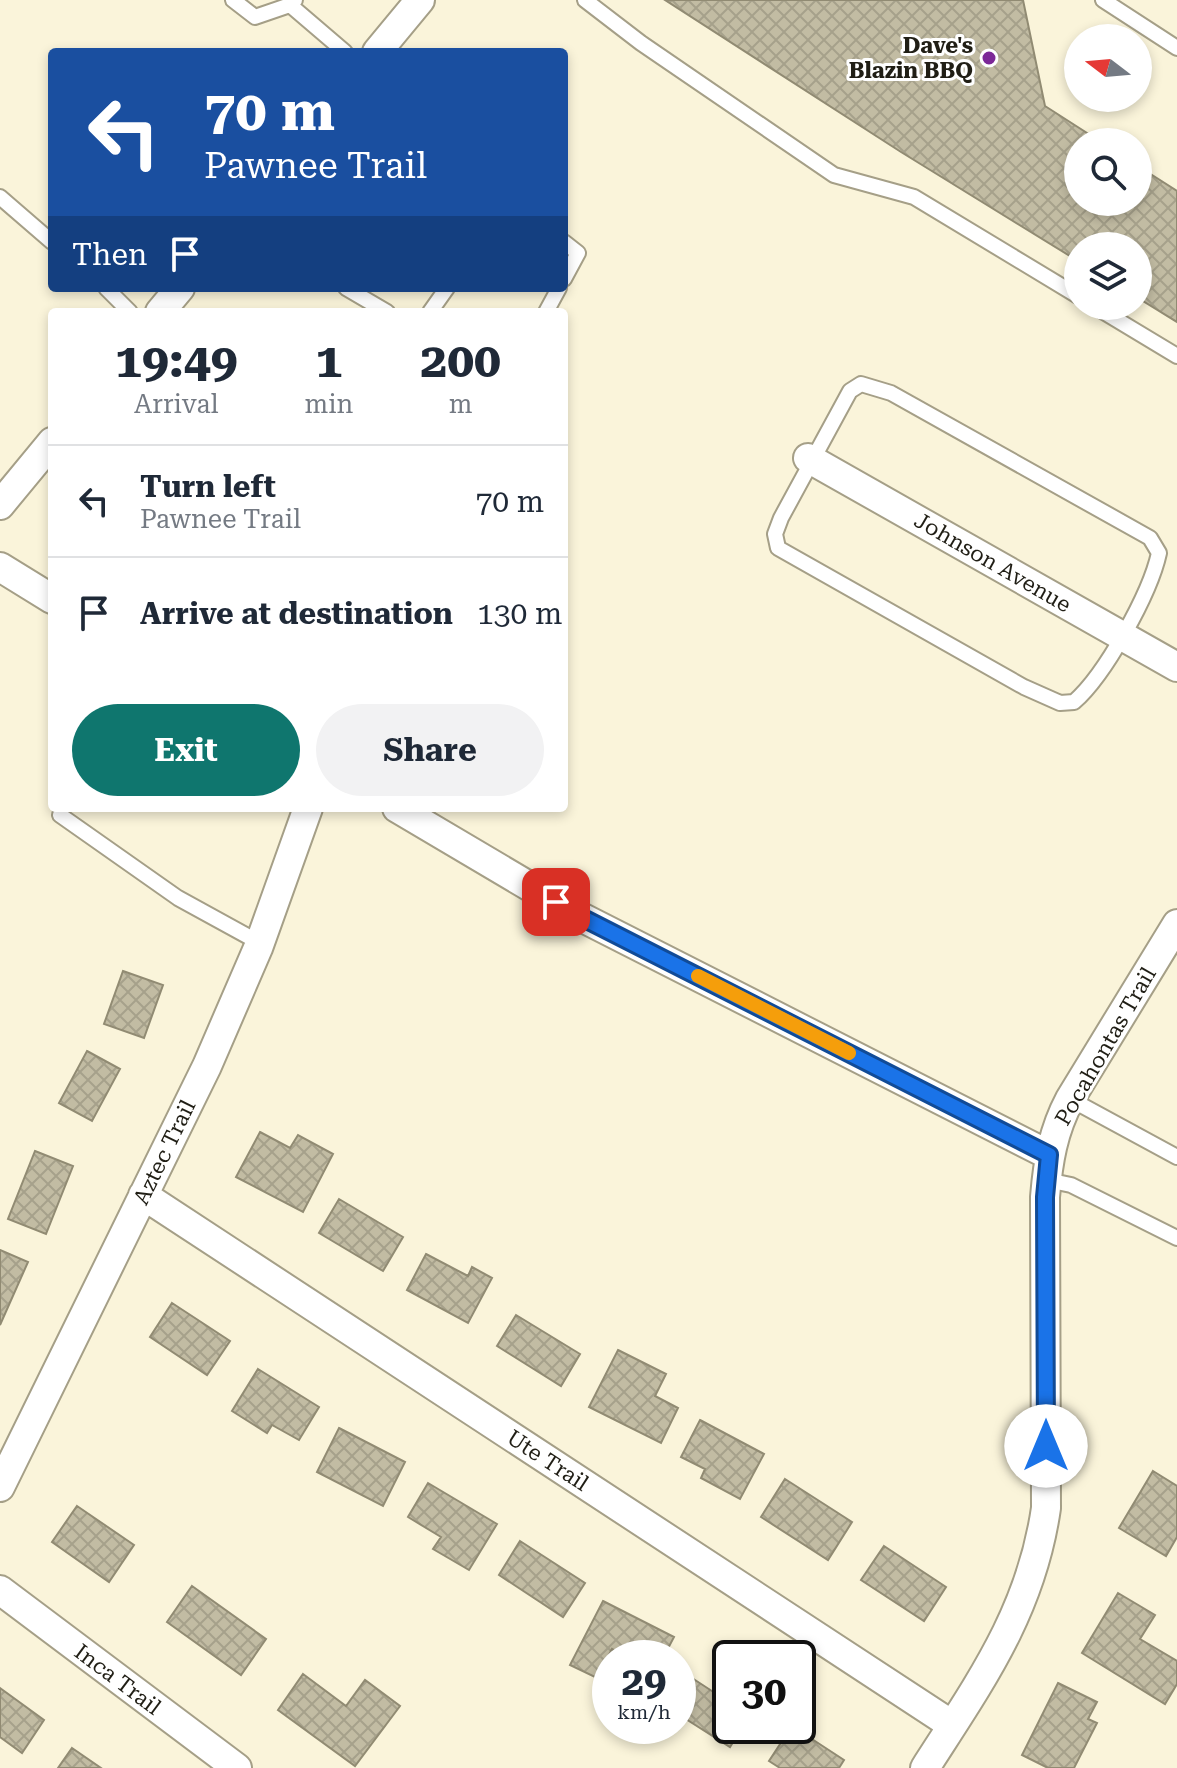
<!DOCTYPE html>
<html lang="en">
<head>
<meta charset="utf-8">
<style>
	body { margin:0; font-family:"Roboto Serif",serif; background:#f2f2f3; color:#1f2937; height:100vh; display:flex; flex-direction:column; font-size:30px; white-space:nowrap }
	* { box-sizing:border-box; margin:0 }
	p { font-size:26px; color:#747a83 }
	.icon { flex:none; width:44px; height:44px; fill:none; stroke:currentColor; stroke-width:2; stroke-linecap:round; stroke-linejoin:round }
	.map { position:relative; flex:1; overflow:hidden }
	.sheet { position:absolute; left:48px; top:308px; width:520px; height:504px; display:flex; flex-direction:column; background:#fff; border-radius:8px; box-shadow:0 4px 12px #0003 }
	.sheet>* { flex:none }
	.hud { position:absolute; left:48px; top:48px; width:520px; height:244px; border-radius:8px; box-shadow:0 4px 12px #0003; background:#1a4fa0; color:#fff; overflow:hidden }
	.needle { width:52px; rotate:286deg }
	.controls { position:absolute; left:1064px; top:24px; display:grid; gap:16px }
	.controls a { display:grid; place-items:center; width:88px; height:88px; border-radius:50%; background:#fff; box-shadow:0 4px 12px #0003; font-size:40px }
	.speed { position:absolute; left:592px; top:1640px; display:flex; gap:16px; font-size:40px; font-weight:700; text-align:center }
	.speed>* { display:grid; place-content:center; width:104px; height:104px; border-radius:50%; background:#fff; box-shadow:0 4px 12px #0003; line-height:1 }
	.speed small { font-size:20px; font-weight:400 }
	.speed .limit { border:4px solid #111; border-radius:12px; background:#fff; color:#111 }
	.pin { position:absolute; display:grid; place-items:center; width:68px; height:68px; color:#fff; margin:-34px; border-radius:16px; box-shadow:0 4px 12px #0006 }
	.me { position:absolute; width:88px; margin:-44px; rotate:0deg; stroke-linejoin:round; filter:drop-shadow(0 0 6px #0008) }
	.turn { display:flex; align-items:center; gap:28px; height:168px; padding:0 24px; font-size:36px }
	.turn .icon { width:104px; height:104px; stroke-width:2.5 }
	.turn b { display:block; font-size:56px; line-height:68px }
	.then { display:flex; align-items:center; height:76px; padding:0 24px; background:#0003; gap:16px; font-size:30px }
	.eta { display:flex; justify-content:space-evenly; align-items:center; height:136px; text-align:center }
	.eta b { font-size:48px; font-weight:700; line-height:56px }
	.action { display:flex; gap:16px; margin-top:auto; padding:16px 24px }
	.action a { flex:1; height:92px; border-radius:48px; background:#0f766e; color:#fff; font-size:32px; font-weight:700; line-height:92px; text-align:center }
	.action a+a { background:#f2f2f3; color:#1f2937 }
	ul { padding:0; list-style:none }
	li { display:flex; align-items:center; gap:24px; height:112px; padding:0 24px; border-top:2px solid #e0e1e3 }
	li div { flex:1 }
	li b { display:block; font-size:30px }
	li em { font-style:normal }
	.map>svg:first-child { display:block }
</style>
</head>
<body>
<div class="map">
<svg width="1177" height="1768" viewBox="0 0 1177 1768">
	<defs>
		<pattern id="building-cross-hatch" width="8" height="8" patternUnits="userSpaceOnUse" patternTransform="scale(2)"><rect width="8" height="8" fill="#c2bca3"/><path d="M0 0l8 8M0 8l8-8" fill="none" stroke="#a6a18b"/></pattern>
	</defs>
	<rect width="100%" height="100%" fill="#faf4da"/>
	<path fill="url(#building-cross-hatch)" stroke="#918b73" stroke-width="2" d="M665 0H1023L1045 106 1101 142H1078V202H1138V166L1177 191V322L1138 298V246H1078V261L901 152Z
		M123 971 163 985 144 1038 104 1024Z
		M87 1051 120 1069 92 1121 59 1103Z
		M260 1132 290 1148 298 1135 333 1154 303 1212 236 1177Z
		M35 1151 73 1166 46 1234 8 1219Z
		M339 1199 403 1237 383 1271 319 1233Z
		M0 1250 28 1262 0 1325Z
		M426 1254 468 1276 472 1267 492 1278 468 1323 407 1290Z
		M172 1303 230 1341 207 1375 150 1337Z
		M516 1315 580 1354 561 1386 497 1346Z
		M618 1350 666 1374 655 1396 678 1408 661 1443 589 1407Z
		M258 1369 319 1407 299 1440 272 1425 267 1433 232 1411Z
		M700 1420 764 1454 740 1499 701 1478 705 1469 681 1457Z
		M339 1428 405 1462 383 1506 317 1472Z
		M1153 1471 1177 1486V1537L1166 1556 1119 1528Z
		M785 1479 852 1522 828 1560 761 1517Z
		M428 1483 497 1524 469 1570 433 1549 441 1537 408 1517Z
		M77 1506 134 1545 109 1582 52 1542Z
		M520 1541 585 1583 563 1617 499 1575Z
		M884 1546 946 1587 924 1621 861 1580Z
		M192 1586 266 1639 241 1675 167 1622Z
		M1118 1593 1155 1615 1140 1639 1177 1661V1684L1165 1704 1082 1653Z
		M603 1601 674 1637 663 1658H628L612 1649 597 1678 570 1665Z
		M303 1674 346 1706 365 1680 400 1706 355 1766 278 1710Z
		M692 1678 718 1695 730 1678V1726H743L730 1747 678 1714V1701Z
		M1058 1683 1097 1702 1088 1719 1097 1723 1074 1768H1048L1022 1755Z
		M0 1688 44 1720 22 1753 0 1737Z
		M792 1726 844 1760 839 1768H780L769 1761Z
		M72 1748 101 1768H58Z"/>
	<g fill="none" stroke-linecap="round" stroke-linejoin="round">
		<g stroke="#a59f87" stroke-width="18">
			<path id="service" d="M233 0 255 17 290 5 295 0
				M585 0 641 43 834 175 914 197 1078 296
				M1103 0 1177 48
				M290 5 345 52
				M0 197 52 242
				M564 242 578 253 564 279
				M106 288 130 312
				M346 288 387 312
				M1094 306 1177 356
				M430 312 447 288
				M546 312 559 288
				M861 384 891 393 1150 538 1159 553C1150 594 1105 675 1074 702L1060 703 1024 687 778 548 775 534 781 518 850 391Z
				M60 815 178 898 260 943
				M1070 1099 1177 1157
				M1047 1180 1071 1185 1177 1238"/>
		</g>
		<g stroke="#a59f87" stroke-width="32">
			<path id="minor" d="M377 52 420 0
				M160 312 180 288
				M808 458 1177 667
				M0 505 52 442
				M0 567 52 599
				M397 808 583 918 1049 1155
				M143 1195 952 1725
				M0 1487 207 1066 258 948 308 808
				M0 1590 237 1768
				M925 1768C980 1682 1031 1612 1046 1508L1045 1197C1048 1161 1053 1131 1070 1099L1177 924"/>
		</g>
		<use href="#service" stroke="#fff" stroke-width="14"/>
		<use href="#minor" stroke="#fff" stroke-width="28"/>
	</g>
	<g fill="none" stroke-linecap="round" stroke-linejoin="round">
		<g stroke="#114b97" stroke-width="20">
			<path id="route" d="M556 902 583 918 1049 1155 1045 1197 1046 1446"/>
		</g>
		<use href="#route" stroke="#1a73e8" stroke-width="14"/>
		<path stroke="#f59e0b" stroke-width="14" d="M698 976 849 1053"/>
	</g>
	<circle fill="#7c2897" stroke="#fff" stroke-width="3" cx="989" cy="58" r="8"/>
	<g text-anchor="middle" stroke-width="6" stroke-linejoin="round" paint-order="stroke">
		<g font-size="22" font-weight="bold" fill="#201e15" stroke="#fff" text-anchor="end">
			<text x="973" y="53">Dave's<tspan x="973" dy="25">Blazin BBQ</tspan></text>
		</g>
		<g font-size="22" fill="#201e15" stroke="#fff">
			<text transform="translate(993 562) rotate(30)" y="8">Johnson Avenue</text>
			<text transform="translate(1105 1046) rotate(-60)" y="8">Pocahontas Trail</text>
			<text transform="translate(164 1152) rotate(-64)" y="8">Aztec Trail</text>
			<text transform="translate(548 1460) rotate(33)" y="8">Ute Trail</text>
			<text transform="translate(118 1679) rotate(37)" y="8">Inca Trail</text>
		</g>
	</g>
</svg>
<div class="controls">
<a><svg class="needle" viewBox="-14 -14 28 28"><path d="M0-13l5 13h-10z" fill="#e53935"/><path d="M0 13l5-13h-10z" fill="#747a83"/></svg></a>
<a><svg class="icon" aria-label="search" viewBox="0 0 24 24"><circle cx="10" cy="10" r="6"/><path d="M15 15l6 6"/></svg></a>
<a><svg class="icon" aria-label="layers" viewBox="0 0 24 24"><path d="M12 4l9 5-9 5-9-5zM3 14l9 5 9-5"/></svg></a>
</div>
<div class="speed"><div>29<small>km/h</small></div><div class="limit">30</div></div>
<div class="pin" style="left:556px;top:902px;background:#d93025"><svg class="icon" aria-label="arrive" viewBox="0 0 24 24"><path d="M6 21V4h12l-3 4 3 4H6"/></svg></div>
<svg class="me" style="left:1046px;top:1446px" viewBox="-20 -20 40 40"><circle r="19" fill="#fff"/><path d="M0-13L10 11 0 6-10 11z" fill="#1a73e8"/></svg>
<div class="hud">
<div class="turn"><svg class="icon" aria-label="left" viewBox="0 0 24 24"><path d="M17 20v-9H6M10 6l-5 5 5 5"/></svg><div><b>70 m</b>Pawnee Trail</div></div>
<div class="then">Then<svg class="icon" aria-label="arrive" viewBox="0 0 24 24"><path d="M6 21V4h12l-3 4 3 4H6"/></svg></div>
</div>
<section class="sheet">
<div class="eta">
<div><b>19:49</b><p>Arrival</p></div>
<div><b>1</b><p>min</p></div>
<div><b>200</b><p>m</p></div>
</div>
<ul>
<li><svg class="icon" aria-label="left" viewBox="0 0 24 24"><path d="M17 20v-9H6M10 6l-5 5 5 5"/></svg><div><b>Turn left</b><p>Pawnee Trail</p></div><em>70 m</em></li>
<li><svg class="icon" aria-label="arrive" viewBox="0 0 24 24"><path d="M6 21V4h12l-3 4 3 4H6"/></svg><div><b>Arrive at destination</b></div><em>130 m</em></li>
</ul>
<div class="action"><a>Exit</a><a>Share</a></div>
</section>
</div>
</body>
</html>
